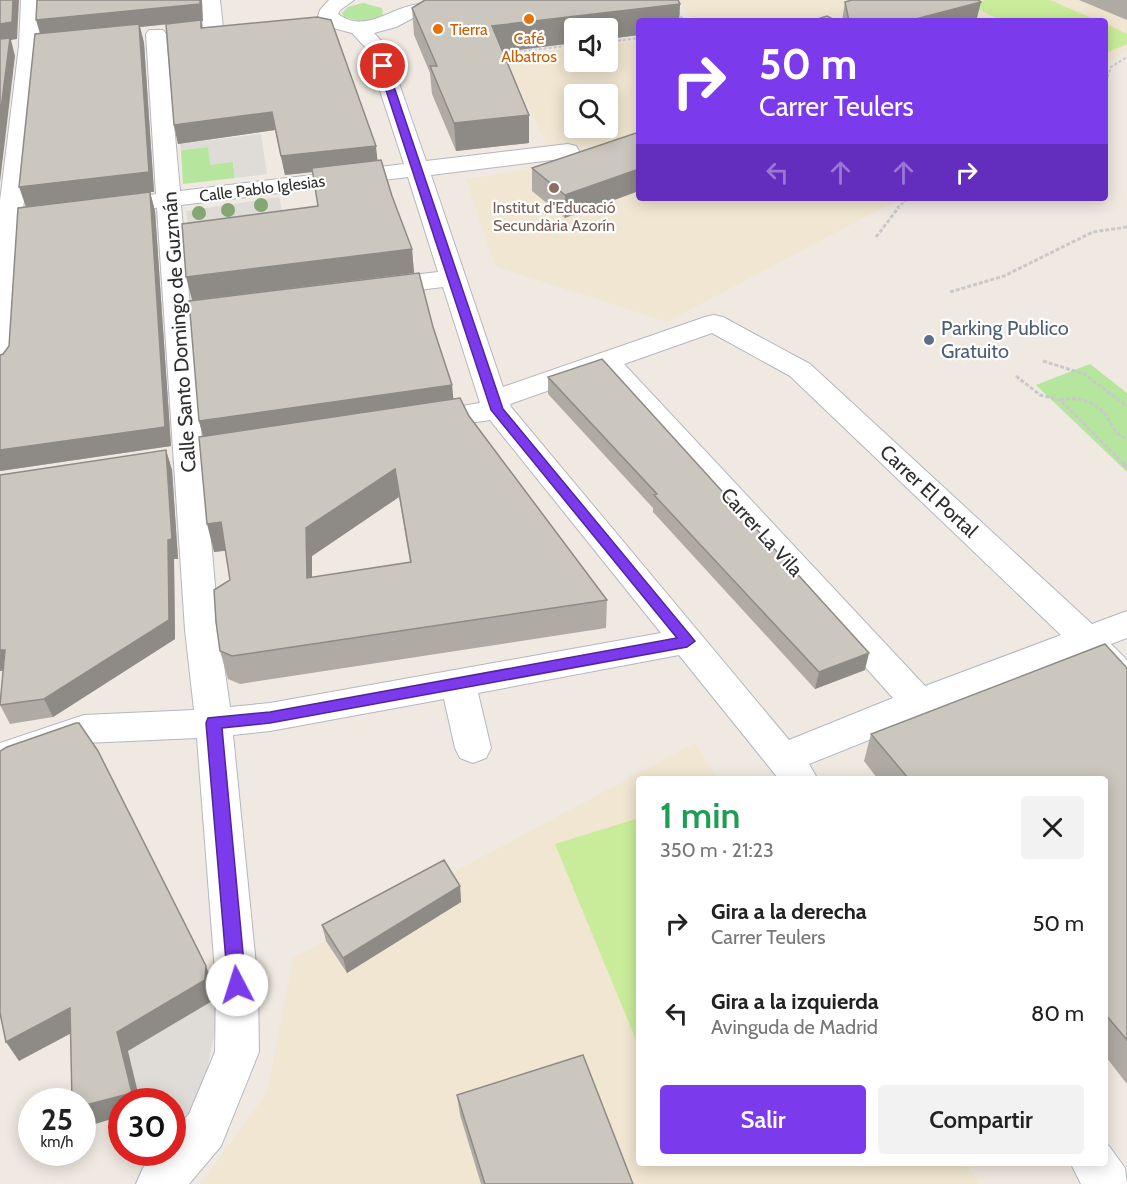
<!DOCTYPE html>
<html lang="es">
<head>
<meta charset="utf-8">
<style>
	body { margin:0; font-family:Cabin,sans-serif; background:#f2f2f2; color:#222; height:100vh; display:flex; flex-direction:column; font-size:22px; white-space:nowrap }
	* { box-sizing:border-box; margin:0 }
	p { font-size:20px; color:#767676 }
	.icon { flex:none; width:33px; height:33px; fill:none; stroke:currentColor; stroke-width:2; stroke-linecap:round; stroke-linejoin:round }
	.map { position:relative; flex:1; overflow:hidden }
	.side { position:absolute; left:636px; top:776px; width:472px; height:390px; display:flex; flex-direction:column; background:#fff; border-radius:6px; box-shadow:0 3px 15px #0003 }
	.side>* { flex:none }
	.guide { position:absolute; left:636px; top:18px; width:472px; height:183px; border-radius:6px; box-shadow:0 3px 15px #0003; background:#7c3aed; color:#fff; overflow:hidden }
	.fabs { position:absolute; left:564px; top:18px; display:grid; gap:12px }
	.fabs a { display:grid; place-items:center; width:54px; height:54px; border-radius:6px; background:#fff; box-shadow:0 3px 15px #0003; font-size:30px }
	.speed { position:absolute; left:18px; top:1088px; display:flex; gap:12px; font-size:30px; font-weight:700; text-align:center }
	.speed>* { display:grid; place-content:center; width:78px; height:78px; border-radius:50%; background:#fff; box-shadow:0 3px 15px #0003; line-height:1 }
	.speed small { font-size:15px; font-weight:400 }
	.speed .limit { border:9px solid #d22; background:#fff; color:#111 }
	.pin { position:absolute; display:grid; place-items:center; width:51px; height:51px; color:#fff; margin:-26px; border:3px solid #fff; border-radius:50%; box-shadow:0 2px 6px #0007 }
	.me { position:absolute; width:66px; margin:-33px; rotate:355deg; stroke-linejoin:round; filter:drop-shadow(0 0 4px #0008) }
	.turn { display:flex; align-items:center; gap:21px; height:126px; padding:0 24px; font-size:27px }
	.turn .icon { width:78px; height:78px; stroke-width:2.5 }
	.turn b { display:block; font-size:42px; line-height:51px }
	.lanes { display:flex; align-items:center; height:57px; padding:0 24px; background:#0003; justify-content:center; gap:30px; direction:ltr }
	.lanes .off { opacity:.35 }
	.round { display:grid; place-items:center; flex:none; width:63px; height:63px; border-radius:6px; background:#f2f2f2 }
	.headline { display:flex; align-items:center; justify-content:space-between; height:102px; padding:0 24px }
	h1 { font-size:36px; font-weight:600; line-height:45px; color:#1e9e55 }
	.cta { display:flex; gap:12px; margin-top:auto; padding:12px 24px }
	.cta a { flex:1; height:69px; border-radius:6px; background:#7c3aed; color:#fff; font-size:24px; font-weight:600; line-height:69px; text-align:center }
	.cta a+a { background:#f2f2f2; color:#222 }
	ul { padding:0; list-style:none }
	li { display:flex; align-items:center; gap:18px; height:90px; padding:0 24px }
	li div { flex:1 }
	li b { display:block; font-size:22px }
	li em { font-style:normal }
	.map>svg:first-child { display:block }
</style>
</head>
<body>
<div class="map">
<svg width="1127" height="1184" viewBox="0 0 1127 1184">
	<rect width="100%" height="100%" fill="#efe9e1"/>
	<path fill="#f0e6d1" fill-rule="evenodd" d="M678 0H1127V49L1106 64V21H694Z
		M639 41V198H901L667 322 495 266 466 179 556 165 505 56 574 48V62H608V45ZM574 94H608V128H574Z
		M695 743 718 778H639V1162L966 1163 980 1184H200L267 1093 293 958Z"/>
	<path fill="#b6e59e" d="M363 3 382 8 383 15 364 22 344 17 342 13 348 7Z
		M208 147 233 162 235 178 183 184 181 150Z
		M1090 364 1127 393V472L1036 385Z"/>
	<path fill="#c9ec9a" d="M985 0H1050L1098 21H1004L970 6Z
		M1106 24 1127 34V44L1106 53Z
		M639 818V1047L555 844Z"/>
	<path fill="#dfdcd8" d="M261 134 267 174 235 178 233 162 210 165 208 147 181 150 180 144Z
		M279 197 287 230 191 244 186 211Z
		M220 996 213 1041 203 1089 173 1139 172 1101H140L128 1051Z"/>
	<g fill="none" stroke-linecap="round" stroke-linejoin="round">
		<g stroke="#b4b7c1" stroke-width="2">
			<path id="minor" d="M21 0H41L39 46 23 210 61 205 70 207 73 212 70 217 22 224 14 365 10 371 0 374V201L19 46Z
				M200 0H220L223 28 220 32H206L203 28Z
				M329 0H354L340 10 338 14C360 30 379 17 400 9 413 4 428 2 442 0 459 0 477 0 494 0L491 4 484 6 415 17 396 27 374 33 386 46 426 161 568 144 576 146 579 151 576 156 568 158 431 175 503 387 705 317 714 315 723 317 810 364 1092 624 1127 611V638L1111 644 1127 660V696L1115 692 1081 655 809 764 817 778H778L679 655 478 693 491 748 486 758 473 763 460 758 455 748 444 699 270 731 233 735 258 985 259 1052 221 1146 189 1184H136L143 1168 156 1152H172V1133L189 1114 215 1052 216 985 197 738 85 743 0 773V743L84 715 194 710 185 630 157 208 139 207 136 202 139 197 156 194 146 34 149 30H163L166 34 180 191 404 164 366 48 352 33 333 28 318 16 320 10ZM408 177 438 272 378 279 369 281 365 287 369 293 378 295 443 287 480 403 412 414 407 421 412 428 422 430 490 420 661 633 270 703 230 707 219 630 181 205ZM712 333 790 376 1061 635 925 686 624 364ZM601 372 893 698 789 740 511 407 510 404Z
				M1106 1144 1109 1146 1125 1168 1127 1184H1081L1070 1162H1106Z"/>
		</g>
		<path stroke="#c9c9c9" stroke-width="2" stroke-dasharray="3 2" stroke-linecap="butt" d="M678 12 684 21
			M608 42 639 38
			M499 54 574 45
			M1106 82 1111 67 1127 57
			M897 208 909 198"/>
		<path stroke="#c9c9c9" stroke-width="3" stroke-dasharray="4 2" stroke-linecap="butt" d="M876 237 899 207
			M950 292 1004 276 1093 232 1127 227
			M1043 361 1084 374 1127 406
			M1016 376 1040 395 1060 400 1126 466
			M1060 400C1076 396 1094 401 1105 414 1113 425 1113 434 1127 439"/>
		<path stroke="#c9c9c9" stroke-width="4" stroke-dasharray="4.5 3" stroke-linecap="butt" d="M1124 464 1127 467"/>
		<use href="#minor" fill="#fff" fill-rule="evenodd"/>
	</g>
	<g fill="#84a574">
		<circle cx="261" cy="205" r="7"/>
		<circle cx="228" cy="210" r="7"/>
		<circle cx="199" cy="213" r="7"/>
	</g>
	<path fill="#afaba4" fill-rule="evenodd" d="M425 0H678L680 4 679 21H639V35L608 39V28H574V43L503 52 529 115V143L456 151 432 94 430 73 414 35 412 8Z
		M1079 0H1127V20Z
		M845 2H981L976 21H842Z
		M201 21 202 28 377 160 412 249 414 273 211 298 433 327 452 385 453 399 469 416 607 600 606 628 240 684 228 679 220 651 230 580 225 551 214 552 203 436 199 421 192 300 318 206 313 172 285 175 275 130 178 144 174 125 166 24 140 27 144 43 154 192H150L155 211 171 446 0 471V355L3 354 9 346 65 203 35 34 203 21ZM399 497 410 562 312 577V556Z
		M639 132 565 218 532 191V168Z
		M548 377 865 670 815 689 653 512V508L548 394Z
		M166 450 172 470 178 559H174L175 639 53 717 10 724 0 705 3 670 0 671V475Z
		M1127 668V1084L1106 1057V778H877L864 761 871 734Z
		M460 886 461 902 347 973 326 941 322 925Z
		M457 1095 633 1184H481L460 1115Z"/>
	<path fill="#8e8b86" d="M13 0H19L17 39 11 40 15 56 0 182V24Z
		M202 0 203 21H201L204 38 201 28V21L140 27 144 43 154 192H150L155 211 171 446 0 471V450L26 207 19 187 41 37 36 20Z
		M981 2 976 21H908Z
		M680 4 679 21H639V35L608 39V28H574V43L493 53 492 26Z
		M272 112 275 130 178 144 174 125Z
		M529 115V143L456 151 454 123Z
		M376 146 378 165 285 175 281 156Z
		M639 169V191L565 218V195Z
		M412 249 414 273 192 300 186 277Z
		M452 385 454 405 204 440 199 421Z
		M166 450 172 470 178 559H174L175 639 53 717 44 699Z
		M395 469 399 497 312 556V606L307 578 306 528Z
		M221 522 229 550 214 552 207 524Z
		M0 650H5L14 669 0 671Z
		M869 653 865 670 815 689 819 672Z
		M460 886 461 902 347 973 343 958Z
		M206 966 214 986V1000L128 1051 140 1101H122V1116L85 1127 82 1124V1106L117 1032Z
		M70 1008 81 1028 19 1061 6 1042Z"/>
	<path fill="#cbc7bf" stroke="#8e8b86" stroke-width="1.5" fill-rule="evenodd" d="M0 0H13L12 22 0 24Z
		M37 0H200V4L36 20Z
		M425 0H678L680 4 492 26 529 115 454 123 430 66H437L412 8Z
		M852 0H978L981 2 908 21H849L845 2Z
		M827 16 836 21H811Z
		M317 17 331 20 376 146 281 156 272 112 174 125 166 24 201 20V28Z
		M139 24 149 172 19 187 35 34Z
		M10 38 0 117V39Z
		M639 132V169L565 195 532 168Z
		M381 160 392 196 412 249 186 277 182 224 318 206 312 168Z
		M150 192 165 427 0 450V355L3 354 9 346 18 208Z
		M419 273 433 327 452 385 199 421 189 301Z
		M602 359 869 653 819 672 654 495 657 494 548 377Z
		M460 398 469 416 607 600 232 656 220 651 216 622 214 590 230 580 221 522 207 524 199 437ZM395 469 411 562 307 578 306 528Z
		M166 450 172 539 168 540 169 620 44 699 0 705 5 650H0V475Z
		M1105 644 1127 668V1040L1106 1015V778H908L871 734Z
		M76 723H79L98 751 206 966 205 980 117 1032 132 1093 82 1106V1101H72L70 1008 6 1042 0 1013V751L7 747Z
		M444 860 460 886 343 958 322 925Z
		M583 1055 633 1184H485L457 1095Z"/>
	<path fill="#7c3aed" stroke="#51269a" stroke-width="1.5" d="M383 64 387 66 503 409 695 641 687 647 270 723 222 728 246 985 243 991 237 993 231 991 228 985 206 723 208 718 270 712 677 638 491 410 378 66Z"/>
	<g fill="#e8710a" stroke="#fff" stroke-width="2">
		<circle cx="529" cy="19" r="6"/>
		<circle cx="438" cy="29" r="6"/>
	</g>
	<circle fill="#8d6e63" stroke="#fff" stroke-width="2" cx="554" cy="188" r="6"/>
	<circle fill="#5c6f8a" stroke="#fff" stroke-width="2" cx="929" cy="340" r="6"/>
	<g text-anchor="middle" stroke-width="4.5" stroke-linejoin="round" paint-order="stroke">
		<g font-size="16" fill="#c56008" stroke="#fff" text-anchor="start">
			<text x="450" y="35">Tierra</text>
			<text x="529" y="44" text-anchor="middle">Café<tspan x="529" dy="18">Albatros</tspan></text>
		</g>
		<g font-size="16" fill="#2e2e2e" stroke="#fff">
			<text transform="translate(262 188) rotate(-7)" y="6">Calle Pablo Iglesias</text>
		</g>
		<g font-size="16" fill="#785e54" stroke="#fff">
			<text x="554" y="213">Institut d'Educació<tspan x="554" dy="18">Secundària Azorín</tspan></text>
		</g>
		<g font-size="20" fill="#4e5e75" stroke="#fff" text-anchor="start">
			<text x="941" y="335">Parking Publico<tspan x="941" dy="23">Gratuito</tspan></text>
		</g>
		<g font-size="20" fill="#2e2e2e" stroke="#fff">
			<text transform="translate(179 332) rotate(-94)" y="7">Calle Santo Domingo de Guzmán</text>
			<text transform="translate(929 491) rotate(43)" y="7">Carrer El Portal</text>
			<text transform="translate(762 532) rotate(48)" y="7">Carrer La Vila</text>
		</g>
	</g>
</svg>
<div class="fabs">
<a><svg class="icon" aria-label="sound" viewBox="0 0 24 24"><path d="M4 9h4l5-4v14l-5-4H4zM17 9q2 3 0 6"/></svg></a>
<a><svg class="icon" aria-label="search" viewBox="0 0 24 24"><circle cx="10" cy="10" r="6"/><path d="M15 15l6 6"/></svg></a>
</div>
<div class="speed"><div>25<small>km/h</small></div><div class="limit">30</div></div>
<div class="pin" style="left:383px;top:66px;background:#d93025"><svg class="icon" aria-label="arrive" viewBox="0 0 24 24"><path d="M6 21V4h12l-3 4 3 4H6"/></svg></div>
<svg class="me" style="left:237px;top:985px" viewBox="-20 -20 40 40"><circle r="19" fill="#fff"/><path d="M0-13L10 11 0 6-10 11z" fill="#7c3aed"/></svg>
<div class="guide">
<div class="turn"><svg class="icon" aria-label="right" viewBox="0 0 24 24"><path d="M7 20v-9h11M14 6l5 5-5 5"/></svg><div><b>50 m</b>Carrer Teulers</div></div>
<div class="lanes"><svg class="icon off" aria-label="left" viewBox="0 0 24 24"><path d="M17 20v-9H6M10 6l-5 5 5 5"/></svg><svg class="icon off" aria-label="ahead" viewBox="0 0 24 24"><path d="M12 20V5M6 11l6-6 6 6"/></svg><svg class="icon off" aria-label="ahead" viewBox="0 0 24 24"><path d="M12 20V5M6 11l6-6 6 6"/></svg><svg class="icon" aria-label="right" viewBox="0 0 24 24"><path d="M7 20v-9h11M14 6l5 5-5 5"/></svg></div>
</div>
<section class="side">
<div class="headline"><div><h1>1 min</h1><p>350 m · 21:23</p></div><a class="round"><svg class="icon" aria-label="close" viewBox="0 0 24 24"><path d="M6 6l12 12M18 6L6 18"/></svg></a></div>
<ul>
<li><svg class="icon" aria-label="right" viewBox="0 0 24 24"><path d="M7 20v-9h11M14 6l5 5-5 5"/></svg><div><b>Gira a la derecha</b><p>Carrer Teulers</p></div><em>50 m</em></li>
<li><svg class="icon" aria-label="left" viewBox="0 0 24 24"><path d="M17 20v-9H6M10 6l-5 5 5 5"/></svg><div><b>Gira a la izquierda</b><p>Avinguda de Madrid</p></div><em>80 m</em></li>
</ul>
<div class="cta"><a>Salir</a><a>Compartir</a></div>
</section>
</div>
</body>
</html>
